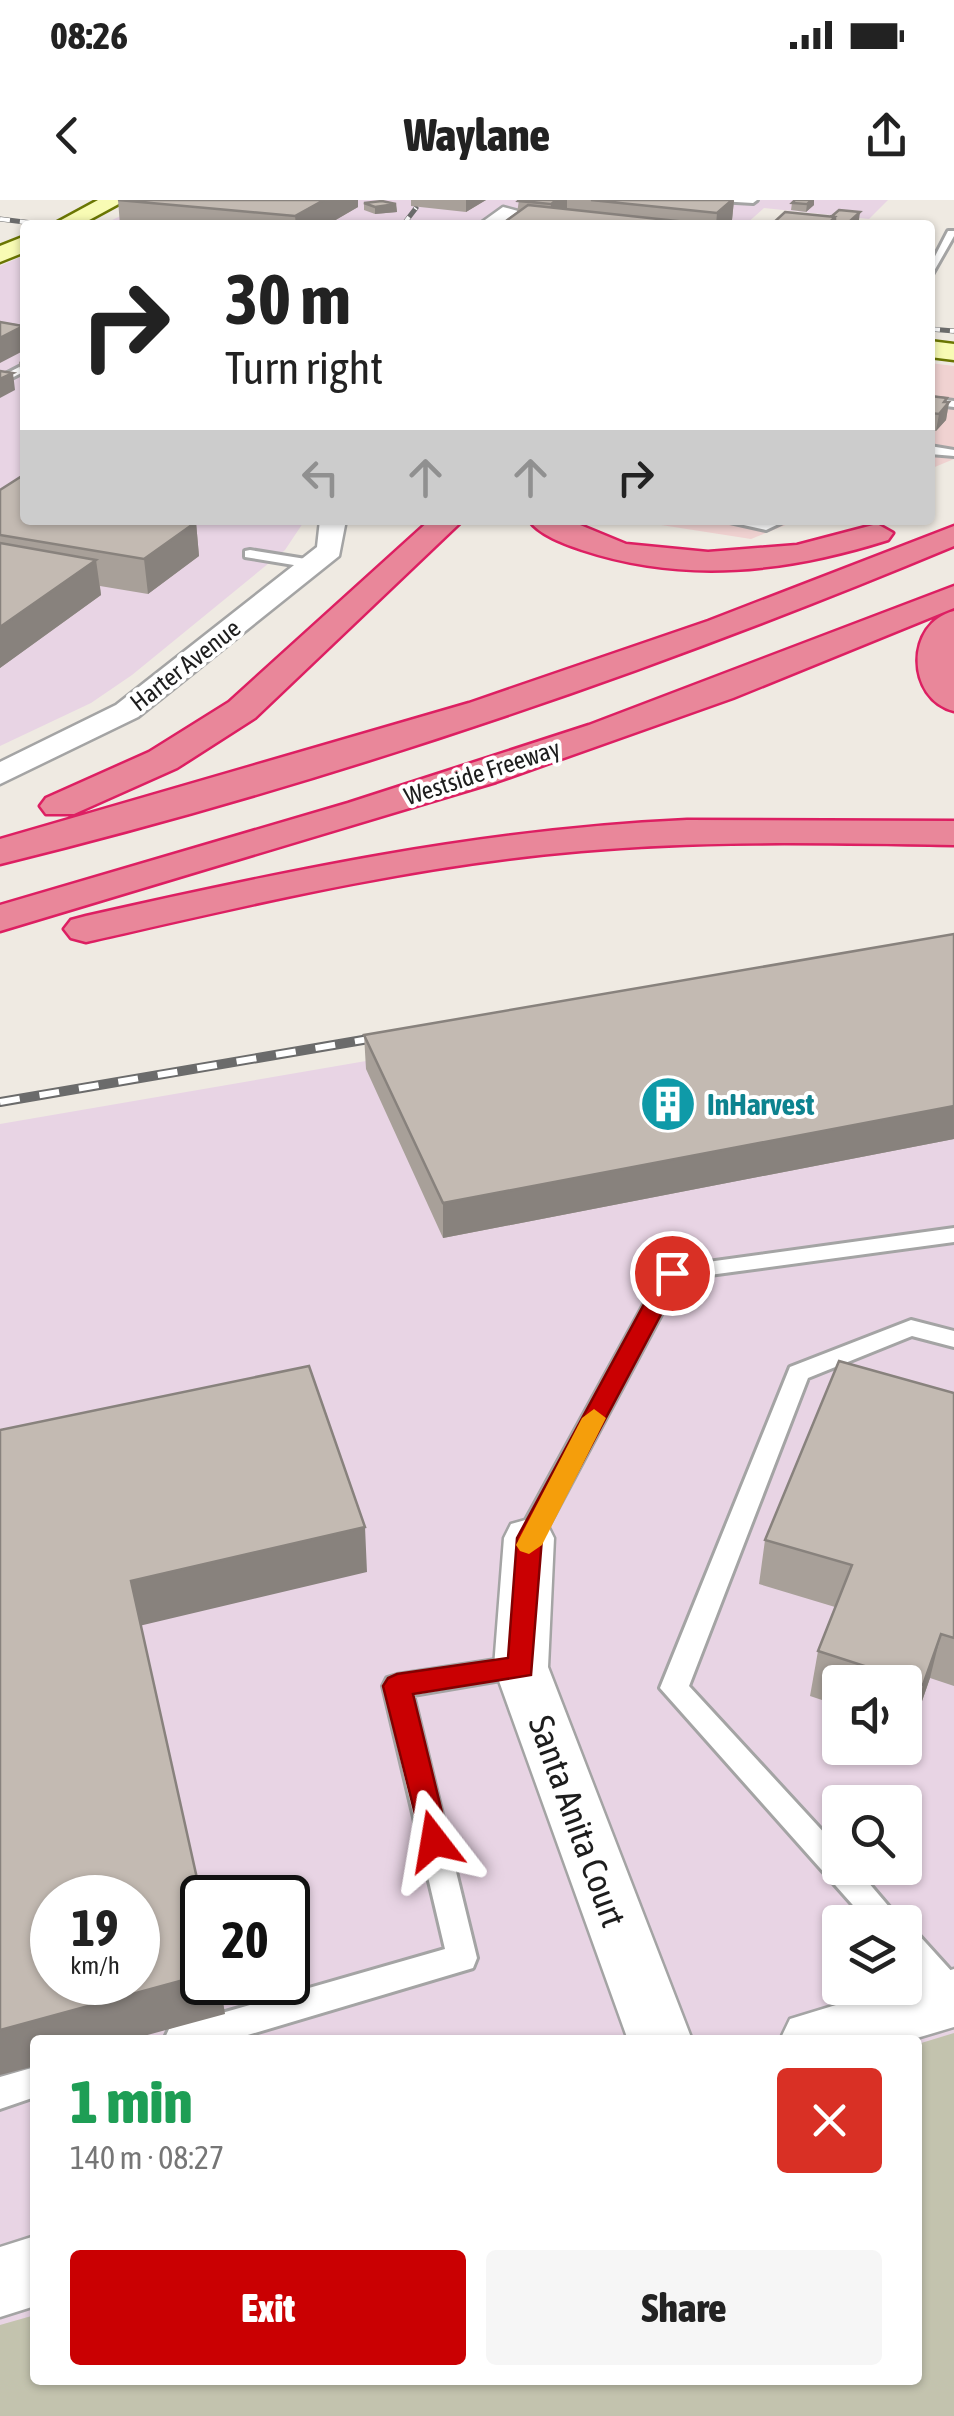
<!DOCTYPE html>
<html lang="en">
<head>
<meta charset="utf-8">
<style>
  body { margin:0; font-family:"Asap Condensed",sans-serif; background:#f6f6f6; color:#222; height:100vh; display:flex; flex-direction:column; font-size:38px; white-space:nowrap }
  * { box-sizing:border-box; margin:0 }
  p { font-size:32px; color:#767676 }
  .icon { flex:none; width:55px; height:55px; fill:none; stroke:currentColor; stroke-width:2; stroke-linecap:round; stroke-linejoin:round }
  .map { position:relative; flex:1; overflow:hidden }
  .side { position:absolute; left:30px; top:1835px; width:892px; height:350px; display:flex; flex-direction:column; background:#fff; border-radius:10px; box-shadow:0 2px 8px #0004 }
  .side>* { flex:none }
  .banner { position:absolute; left:20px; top:20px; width:915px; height:305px; border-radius:10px; box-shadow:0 2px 8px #0004; background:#fff; color:#222; overflow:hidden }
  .fabs { position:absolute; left:822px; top:1465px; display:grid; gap:20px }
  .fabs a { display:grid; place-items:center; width:100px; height:100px; border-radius:10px; background:#fff; box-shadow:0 2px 8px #0004; font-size:50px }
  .speed { position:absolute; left:30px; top:1675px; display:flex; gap:20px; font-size:50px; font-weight:700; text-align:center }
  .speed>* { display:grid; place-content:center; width:130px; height:130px; border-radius:50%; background:#fff; box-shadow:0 2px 8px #0004; line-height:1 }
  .speed small { font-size:25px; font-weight:400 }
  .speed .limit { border:5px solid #111; border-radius:15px; background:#fff; color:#111 }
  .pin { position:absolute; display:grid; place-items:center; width:85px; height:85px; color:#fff; margin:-42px; border:5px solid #fff; border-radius:50%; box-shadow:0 2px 10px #0007 }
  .me { position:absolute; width:110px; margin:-55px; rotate:346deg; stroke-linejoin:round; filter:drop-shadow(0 0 8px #0008) }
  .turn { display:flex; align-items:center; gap:35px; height:210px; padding:0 40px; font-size:45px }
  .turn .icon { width:130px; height:130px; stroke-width:2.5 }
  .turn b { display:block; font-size:70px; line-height:85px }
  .lanes { display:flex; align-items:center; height:95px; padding:0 40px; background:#0003; justify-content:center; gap:50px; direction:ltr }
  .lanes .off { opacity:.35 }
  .round { display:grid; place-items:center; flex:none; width:105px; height:105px; border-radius:10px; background:#f6f6f6 }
  .summary { display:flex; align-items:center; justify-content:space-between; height:170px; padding:0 40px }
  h1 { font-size:60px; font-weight:800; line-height:75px; color:#1e9e55 }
  .primary-button { display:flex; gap:20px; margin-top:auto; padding:20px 40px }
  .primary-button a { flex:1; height:115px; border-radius:10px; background:#ca0002; color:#fff; font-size:40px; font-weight:800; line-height:115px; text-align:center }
  .primary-button a+a { background:#f6f6f6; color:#222 }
  .status { display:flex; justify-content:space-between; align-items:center; height:70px; padding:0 50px; background:#fff; direction:ltr }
  .status svg { height:28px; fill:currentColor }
  header { display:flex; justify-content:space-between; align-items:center; height:130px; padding:0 40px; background:#fff; font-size:45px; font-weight:800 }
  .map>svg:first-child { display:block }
  .commercial { fill:#f0d2d1 }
  .industrial { fill:#e8d4e4; fill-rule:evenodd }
  .construction { fill:#c3c3ae }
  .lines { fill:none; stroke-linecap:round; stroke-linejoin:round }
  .lane-casing { stroke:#a4a4a4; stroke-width:6 }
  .street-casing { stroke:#a4a4a4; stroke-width:5 }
  .secondary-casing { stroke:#6a7602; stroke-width:5 }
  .highway-casing { stroke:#dd1f62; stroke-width:5 }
  .lane { fill:#fff; fill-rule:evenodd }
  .street { fill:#fff; fill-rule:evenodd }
  .secondary { fill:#f8fbb4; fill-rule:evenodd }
  .highway { fill:#e9879a; fill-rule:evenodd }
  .rail-far1-casing { stroke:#6b6b6b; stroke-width:5 }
  .rail-casing { stroke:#6b6b6b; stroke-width:10 }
  .rail-far1 { stroke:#fff; stroke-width:4; stroke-dasharray:10; stroke-linecap:butt }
  .rail { stroke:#fff; stroke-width:6; stroke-dasharray:20; stroke-linecap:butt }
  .wall { fill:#a8a099 }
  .shaded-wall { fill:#88827d }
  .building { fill:#c3bab2; stroke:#88827d; stroke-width:2.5; fill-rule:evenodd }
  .route { fill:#ca0002; stroke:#830001; stroke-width:2.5 }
  .slow { fill:#f59e0b }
  .labels { text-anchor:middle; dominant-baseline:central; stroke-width:8; stroke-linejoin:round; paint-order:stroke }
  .far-street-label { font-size:25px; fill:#1d1d1d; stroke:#fff }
  .culture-label { font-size:30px; font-weight:bold; fill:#0d838f; stroke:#fff; text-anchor:start }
  .near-street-label { font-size:35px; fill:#1d1d1d; stroke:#fff }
</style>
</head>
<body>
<div class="status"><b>08:26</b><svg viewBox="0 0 49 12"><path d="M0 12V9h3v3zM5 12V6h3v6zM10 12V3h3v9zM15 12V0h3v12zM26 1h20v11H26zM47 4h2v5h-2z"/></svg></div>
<header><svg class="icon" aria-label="back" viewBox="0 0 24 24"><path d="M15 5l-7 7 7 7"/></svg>Waylane<svg class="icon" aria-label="share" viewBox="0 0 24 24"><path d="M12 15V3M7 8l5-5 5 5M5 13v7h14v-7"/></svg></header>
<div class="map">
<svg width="954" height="2216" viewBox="0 0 954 2216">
  <rect width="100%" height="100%" fill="#efeae2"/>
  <!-- commercial -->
  <path class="commercial" d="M930,163L954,166V259L930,269Z
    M629,320H798L751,339Z"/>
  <!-- industrial -->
  <path class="industrial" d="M153,0H888L869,19L764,8L745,25H102Z
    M25,55V320L303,323L285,350L132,475L91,503L0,546V66Z
    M954,760V2216H0V924ZM840,1482H905V1548H840ZM840,1602H905V1668H840ZM52,1698H138V1782H52ZM202,1698H288V1782H202ZM840,1722H905V1788H840ZM35,1840H918V2180H35Z"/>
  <!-- construction -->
  <path class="construction" d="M954,1833V2216H0V2125L35,2115V2180H918V1844Z"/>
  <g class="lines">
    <!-- lane casing -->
    <g class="lane-casing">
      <path id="lane" d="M702,0H757L753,3Z
        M948,31H954V36L930,78V66Z
        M0,125L25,128V134L0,131Z
        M25,164V171L0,184V177Z
        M930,198L954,201V207L930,204Z
        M930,246L954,250V256L930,254Z
        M721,320H787L766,330Z
        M250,350L312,360L319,364L312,368L245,357V351Z
        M954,1028V1042L680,1079L538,1345H520L516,1338L664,1068Z
        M911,1120L954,1131V1147L912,1136L808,1178L689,1486L840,1650V1668H856L902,1722H868L660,1488L790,1167Z
        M521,1456L531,1459L534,1467L531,1475L413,1495L477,1758L473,1768L231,1840H164L169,1829L180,1825L445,1749L383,1486L387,1478L397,1475Z
        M905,1728L916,1732L954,1774V1810L943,1806L905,1764Z
        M35,1867V1897L0,1909V1877Z"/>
    </g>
    <!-- street casing -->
    <g class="street-casing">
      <path id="street" d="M503,7L518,11L499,25H478Z
        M320,320H346L339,356L138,517L0,584V562L116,505L317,347Z
        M529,1319L547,1324L554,1338L548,1467L692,1840H628L494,1467L504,1338L511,1324Z
        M954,1769V1827L910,1840H780L790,1819Z
        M35,2036V2106L0,2117V2047Z"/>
    </g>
    <!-- secondary casing -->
    <g class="secondary-casing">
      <path id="secondary" d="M98,0H126L80,25H52Z
        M25,36V52L0,62V46Z
        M930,141L954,144V160L930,157Z"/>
    </g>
    <!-- highway casing -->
    <g class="highway-casing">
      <path id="highway" d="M430,320H463L255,518L177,568L74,614H46L40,606L46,598L149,552L229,502Z
        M529,320H568L626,344L708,352L797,345L877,324L893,333L888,340C787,372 685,384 582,350C565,344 539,335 529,320Z
        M954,326V346C645,475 325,584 0,664V639L469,503L708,421Z
        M954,386V408L733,498L496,582L0,731V705L348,603L589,525Z
        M954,411V511C906,499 905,423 954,411Z
        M687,620L954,621V645C830,643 705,640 581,651C413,665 249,705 86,742L71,738L64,729L71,720L86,716C285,671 483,629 687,620Z"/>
    </g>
    <!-- lane -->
    <use href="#lane" class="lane"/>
    <!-- street -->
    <use href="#street" class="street"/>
    <!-- secondary -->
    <use href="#secondary" class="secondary"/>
    <!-- highway -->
    <use href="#highway" class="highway"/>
    <!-- rail-far1 casing -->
    <g class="rail-far1-casing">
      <path id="rail-far1" d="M0,19L48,25
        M403,25L416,8
        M930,129L954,131"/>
    </g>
    <!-- rail casing -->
    <g class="rail-casing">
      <path id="rail" d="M0,902L392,835"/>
    </g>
    <!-- rail-far1 -->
    <use href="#rail-far1" class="rail-far1"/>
    <!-- rail -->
    <use href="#rail" class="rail"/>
  </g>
  <!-- wall -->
  <path class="wall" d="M118,0H358V7L327,25H120Z
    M411,0H486L466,12L411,6Z
    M519,0H734L732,20L726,25H506V21L517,13Z
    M795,0H814V5L806,12L791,10L792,3Z
    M364,3L396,4L397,12L375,14L364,10Z
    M859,20L853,25H771Z
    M25,158V193L23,192L19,162Z
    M930,196L949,202L946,220L936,231H930Z
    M0,290L25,320L196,322L199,356L148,394L100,386L101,395L0,468Z
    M954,734V939L443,1038L366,869L364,835Z
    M954,1193V1486L930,1478L912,1530L905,1527V1482H840V1506L810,1496L818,1451L835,1407L759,1384L765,1340Z"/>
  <!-- shaded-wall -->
  <path class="shaded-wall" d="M324,0H358V7L327,25H296L295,16Z
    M466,0H486L466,12Z
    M557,0H567V8L550,19L551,4Z
    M734,0L732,20L726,25H716L717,13Z
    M812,0H814V5L806,12L807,4Z
    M396,4L397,12L375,14V7Z
    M860,12L859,20L853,25H848V23Z
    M23,126L25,150L0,163V138Z
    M13,173L15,190L0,198V179Z
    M947,198L945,206L949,202L946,220L936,231L939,214Z
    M196,322L199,356L148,394L144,359Z
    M96,360L101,395L0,468V427Z
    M954,906V939L443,1038V1003Z
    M365,1327L367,1372L139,1426L131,1381Z
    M941,1434L930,1478L912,1530L923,1485Z
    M202,1775V1782H220L225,1814L129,1840H35V1866L0,1875V1830Z"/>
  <!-- building -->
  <path class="building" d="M118,0H324L295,16Z
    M519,0H557L551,4L518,1Z
    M591,0H732L717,13Z
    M795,0H812L807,4L792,3Z
    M382,1L396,4L375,7L364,3Z
    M528,5L705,24L544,25L506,21Z
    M839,10L860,12L848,23L835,21V17L832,16Z
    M785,12L835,17L827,25H771Z
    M0,122L23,126L0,138Z
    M0,171L13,173L0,179Z
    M930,196L947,198L944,202H949L939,214L930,213Z
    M25,274V320H186L196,322L144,359L0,335V290Z
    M0,343L96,360L0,427Z
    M954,734V906L443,1003L364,835Z
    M839,1161L954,1193V1438L941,1434L923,1485L818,1451L852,1365L765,1340Z
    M309,1166L365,1327L131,1381L202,1701V1775L0,1830V1230ZM52,1698H138V1782H52Z"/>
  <!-- route -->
  <path class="route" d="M672,1066L683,1073L542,1338L531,1475L413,1494L449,1641L445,1650L434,1654L424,1650L383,1486L388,1478L397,1474L508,1458L517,1338L661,1073Z"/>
  <!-- slow -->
  <path class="slow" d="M594,1209L606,1218L542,1345L529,1354L520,1351L516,1345L582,1218Z"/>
  <!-- icons -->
  <defs>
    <g id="building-disc" transform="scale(2.875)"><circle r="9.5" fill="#0f9aa8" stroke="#fff"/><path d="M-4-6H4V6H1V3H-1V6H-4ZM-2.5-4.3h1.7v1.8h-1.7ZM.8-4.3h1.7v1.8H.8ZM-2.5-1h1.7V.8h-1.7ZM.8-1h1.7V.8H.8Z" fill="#fff"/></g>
  </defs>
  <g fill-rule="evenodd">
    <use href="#building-disc" x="668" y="904"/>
  </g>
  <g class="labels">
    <!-- far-street labels -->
    <g class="far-street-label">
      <text transform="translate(185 465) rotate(-38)">Harter Avenue</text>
      <text transform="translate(482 572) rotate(-18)">Westside Freeway</text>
    </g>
    <!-- culture labels -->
    <g class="culture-label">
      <text x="707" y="904">InHarvest</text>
    </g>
    <!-- near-street labels -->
    <g class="near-street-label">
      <text transform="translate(578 1621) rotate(70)">Santa Anita Court</text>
    </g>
  </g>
</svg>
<div class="fabs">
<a><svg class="icon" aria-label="sound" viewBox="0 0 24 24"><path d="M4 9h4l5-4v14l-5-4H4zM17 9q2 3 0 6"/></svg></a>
<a><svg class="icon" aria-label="search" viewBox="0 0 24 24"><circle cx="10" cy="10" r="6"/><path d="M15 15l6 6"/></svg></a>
<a><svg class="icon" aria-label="layers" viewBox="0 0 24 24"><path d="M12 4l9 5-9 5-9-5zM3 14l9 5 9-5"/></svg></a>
</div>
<div class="speed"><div>19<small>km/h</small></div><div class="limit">20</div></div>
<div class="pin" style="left:672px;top:1073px;background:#d93025"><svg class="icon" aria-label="arrive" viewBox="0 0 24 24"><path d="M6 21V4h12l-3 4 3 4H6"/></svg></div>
<svg class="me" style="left:434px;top:1641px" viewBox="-20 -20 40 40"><path d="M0-17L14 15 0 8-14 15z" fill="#ca0002" stroke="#fff" stroke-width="4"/></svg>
<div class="banner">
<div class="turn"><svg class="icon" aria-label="right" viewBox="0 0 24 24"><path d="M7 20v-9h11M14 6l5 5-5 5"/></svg><div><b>30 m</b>Turn right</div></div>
<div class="lanes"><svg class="icon off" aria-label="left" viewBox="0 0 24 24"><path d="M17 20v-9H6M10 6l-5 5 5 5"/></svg><svg class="icon off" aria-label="ahead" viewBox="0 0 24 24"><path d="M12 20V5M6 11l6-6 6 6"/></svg><svg class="icon off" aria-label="ahead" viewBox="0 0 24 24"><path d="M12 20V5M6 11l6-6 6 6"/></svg><svg class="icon" aria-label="right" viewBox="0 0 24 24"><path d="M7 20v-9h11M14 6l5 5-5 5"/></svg></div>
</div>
<section class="side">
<div class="summary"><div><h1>1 min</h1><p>140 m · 08:27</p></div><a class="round" style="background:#d93025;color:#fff"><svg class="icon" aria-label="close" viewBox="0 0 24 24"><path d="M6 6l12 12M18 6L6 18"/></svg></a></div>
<div class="primary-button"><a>Exit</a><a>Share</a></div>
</section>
</div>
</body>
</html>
